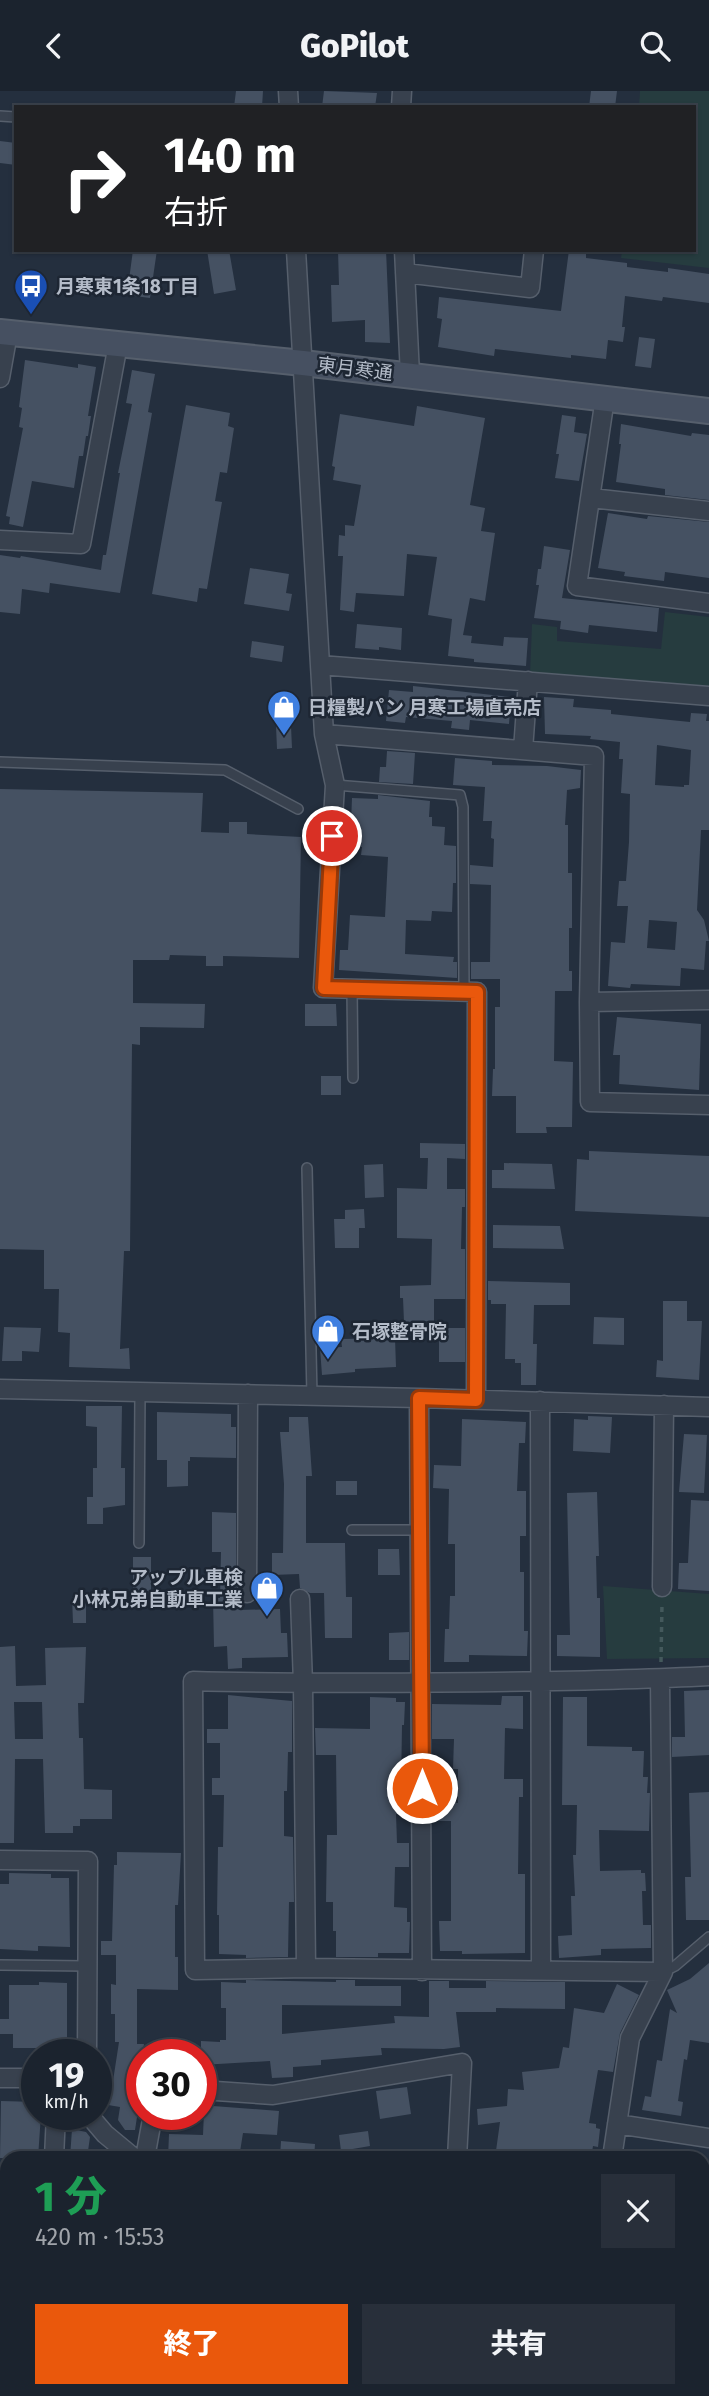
<!DOCTYPE html>
<html lang="ja">
<head>
<meta charset="utf-8">
<style>
  body { margin:0; font-family:"Fira Sans","Noto Sans JP",sans-serif; background:#282f3a; color:#f1f3f6; height:100vh; display:flex; flex-direction:column; font-size:26px; white-space:nowrap }
  * { box-sizing:border-box; margin:0 }
  p { font-size:23px; color:#a0a4aa }
  .icon { flex:none; width:38px; height:38px; fill:none; stroke:currentColor; stroke-width:2; stroke-linecap:round; stroke-linejoin:round }
  .map { position:relative; flex:1; overflow:hidden }
  .drawer { position:absolute; left:0px; top:2060px; width:710px; height:247px; display:flex; flex-direction:column; background:#1b232e; border-radius:21px 21px 0 0; box-shadow:0 2px 5px #0004,0 0 0 2px #39404a }
  .drawer>* { flex:none }
  .hud { position:absolute; left:14px; top:14px; width:682px; height:147px; border-radius:0px; box-shadow:0 2px 5px #0004,0 0 0 2px #39404a; background:#202124; color:#fff; overflow:hidden }
  .speed { position:absolute; left:21px; top:1948px; display:flex; gap:14px; font-size:35px; font-weight:700; text-align:center }
  .speed>* { display:grid; place-content:center; width:91px; height:91px; border-radius:50%; background:#1b232e; box-shadow:0 2px 5px #0004,0 0 0 2px #39404a; line-height:1 }
  .speed small { font-size:18px; font-weight:400 }
  .speed .limit { border:10px solid #d22; background:#fff; color:#111 }
  .pin { position:absolute; display:grid; place-items:center; width:60px; height:60px; color:#fff; margin:-30px; border:4px solid #fff; border-radius:50%; box-shadow:0 2px 7px #0007 }
  .me { position:absolute; width:77px; margin:-38px; rotate:0deg; stroke-linejoin:round; filter:drop-shadow(0 0 5px #0008) }
  .turn { display:flex; align-items:center; gap:24px; height:147px; padding:0 35px; font-size:32px }
  .turn .icon { width:91px; height:91px; stroke-width:2.5 }
  .turn b { display:block; font-size:49px; line-height:60px }
  .round { display:grid; place-items:center; flex:none; width:74px; height:74px; border-radius:0px; background:#282f3a }
  .headline { display:flex; align-items:center; justify-content:space-between; height:119px; padding:0 35px }
  h1 { font-size:42px; font-weight:800; line-height:52px; color:#1e9e55 }
  .primary-button { display:flex; gap:14px; margin-top:auto; padding:14px 35px }
  .primary-button a { flex:1; height:80px; border-radius:0px; background:#ea580c; color:#fff; font-size:28px; font-weight:800; line-height:80px; text-align:center }
  .primary-button a+a { background:#282f3a; color:#f1f3f6 }
  header { display:flex; justify-content:space-between; align-items:center; height:91px; padding:0 35px; background:#1b232e; font-size:32px; font-weight:800 }
  .map>svg:first-child { display:block }
  .green { fill:#263c3f }
  .building { fill:#455162; fill-rule:evenodd }
  .lines { fill:none; stroke-linecap:round; stroke-linejoin:round }
  .lane-casing { stroke:#565f6c; stroke-width:12 }
  .street-casing { stroke:#565f6c; stroke-width:21 }
  .secondary-casing { stroke:#565f6c; stroke-width:28 }
  .path { stroke:#44595c; stroke-width:3.5; stroke-dasharray:5 5; stroke-linecap:butt }
  .lane { stroke:#38414e; stroke-width:9 }
  .street { stroke:#38414e; stroke-width:18 }
  .secondary { stroke:#465061; stroke-width:24 }
  .route-casing { stroke:#983908; stroke-width:18 }
  .route { stroke:#ea580c; stroke-width:12 }
  .labels { text-anchor:middle; dominant-baseline:central; stroke-width:5; stroke-linejoin:round; paint-order:stroke }
  .poi-label { font-size:19px; font-weight:bold; fill:#b4bcc9; stroke:#1d2633; text-anchor:start }
  .street-label { font-size:19px; fill:#b4bcc9; stroke:#1d2633 }
</style>
</head>
<body>
<header><svg class="icon" aria-label="back" viewBox="0 0 24 24"><path d="M15 5l-7 7 7 7"/></svg>GoPilot<svg class="icon" aria-label="search" viewBox="0 0 24 24"><circle cx="10" cy="10" r="6"/><path d="M15 15l6 6"/></svg></header>
<div class="map">
<svg width="709" height="2305" viewBox="0 0 709 2305">
  <rect width="100%" height="100%" fill="#242f3e"/>
  <!-- green -->
  <path class="green" d="M640,0H709V177L621,167L622,159H695V16H639Z
    M665,521L709,526V595L530,584L532,533L557,536V550L661,558Z
    M603,1495L709,1503V1567L607,1568Z"/>
  <!-- building -->
  <path class="building" d="M236,0H263L262,16H234Z
    M324,0L377,2L375,16H322Z
    M591,0H617L615,16H589Z
    M0,50L16,52V74L0,72Z
    M133,159H157L150,207L127,204Z
    M207,159H229L236,199L214,203Z
    M338,159H386L390,252L365,251V229L332,231L331,194H339Z
    M569,159H586V167L627,172V176L668,181V177L709,183V212L663,206L662,210L625,205L622,236H625L623,251L608,249L606,268L571,264V267L495,258L494,265L438,256L442,228L437,227L439,206L561,220Z
    M639,246L655,248L651,277L635,275Z
    M25,269L78,277V273L96,276L88,325H91L88,345H86L83,365H79L74,397L32,390L23,436L9,433L10,426L6,425L23,337L19,336L22,317L19,316Z
    M132,279L155,283L148,321L152,322L120,502L50,492L49,502L22,498L20,523L0,521V464L20,467L21,465L101,479L103,464H106L120,382H118L132,313L126,312Z
    M186,314L230,322L228,335L234,337L227,382L220,381L215,410L222,411L207,498L199,497L197,511L152,503Z
    M417,315L485,327L470,414L485,417L481,440L495,442L485,510L470,507L463,544L472,545L471,552L503,555L504,546L528,547L526,575L474,571V568L448,565L452,528L428,524L437,466L407,463L404,505L356,502L354,521L340,519L343,465H338L339,444L345,445V434L354,435L361,394L333,389L335,376L332,375L340,323L414,335Z
    M562,324L576,326L574,341L587,343L579,390L555,387L559,363H556Z
    M621,333L691,345L692,342L709,344V409L665,404V398L616,391L621,353H619Z
    M608,422L647,428L648,425L709,431V487L665,481L664,490L624,485L625,481L598,477Z
    M544,455L570,459L562,507L659,517L657,541L589,534L588,542L560,538L561,530L534,527L539,494H536L538,478H541Z
    M250,477L289,483L286,502L292,503L289,520L244,513Z
    M357,533L402,537L401,559L379,556V559L355,557Z
    M252,550L284,555L282,571L250,566Z
    M413,595L511,606L509,633L470,629L469,639L451,637L452,630L406,626L405,632L386,630L389,599L413,601Z
    M544,606L574,608L573,616L611,619V623L690,631L691,622L707,623L706,630H709V739H701L697,819L704,829L709,850H706L704,879L681,877L680,895L631,893L630,897L608,895L611,851L625,852L628,815H617L619,790H626L629,751L630,703L621,702L623,668H619L620,651L590,648L591,645L545,643ZM657,654L691,659L689,694H684V696L655,694ZM649,829L677,831L675,859L647,857Z
    M276,635H291L292,657L277,658Z
    M387,660L415,662L413,693L379,691L380,676H386Z
    M455,667L492,670V674L547,675L581,679L580,697L567,699L565,734H568V782H572V837H569V880H572V900H555L554,970L573,971L572,1036H546L547,1042H516V1005H492L493,978H495V916H500V888H471V871H490L491,794L470,793V774L493,776L494,748L491,747L492,730H483L485,696L453,694Z
    M0,698L203,702L201,741L229,742V731H247V743L301,746L299,867L223,865V875H206V865L170,864L169,869H133V912L205,913L204,937L140,936V954L132,953L130,1160H124L120,1258L129,1257L130,1278L69,1276L70,1242L58,1241L59,1198H44V1159L0,1158Z
    M378,704L430,710L429,726H432V735L445,736L444,754L456,755V792H453L452,821L432,820L431,830L406,829L405,863L454,866L453,871H457V887L339,879L340,859H348L350,824L385,826L388,766L361,764L362,756H350L352,707L378,708Z
    M305,913H336L337,935H305Z
    M617,926L701,933L699,999L619,993L620,964H613Z
    M321,985H341V1004H321Z
    M420,1052L465,1053V1068L447,1067V1098H465V1116H462L461,1158H465V1208H434V1230L404,1231L403,1207H400V1195L431,1194L432,1148L397,1147V1097L427,1098L428,1067H420Z
    M589,1060L709,1065V1126L575,1120L577,1068L589,1069Z
    M504,1072L552,1073L555,1098L492,1097V1079H504Z
    M383,1073L384,1106L365,1107L364,1074Z
    M364,1118L365,1137H359V1157H335L334,1128H345V1119Z
    M493,1134L560,1135L564,1158L493,1157Z
    M488,1190L570,1192V1214H534L533,1253H537L536,1294H521V1272H515V1268H505L506,1213H491V1209H488Z
    M663,1210H687V1230H702L699,1289L656,1286L657,1269L663,1270Z
    M594,1226L624,1227V1254L593,1253Z
    M4,1236L41,1237L39,1261L22,1260V1270H2Z
    M439,1237H465V1271H439Z
    M395,1247L396,1276L355,1278V1281L322,1284L320,1257L342,1256L341,1248Z
    M86,1315H122L121,1377H125V1414L103,1417V1433H87V1406H93V1377H97V1336L86,1335Z
    M157,1321L231,1323V1336H236V1367L190,1366V1370H188V1395L167,1396V1369H157Z
    M588,1325L612,1326L610,1362L573,1360L574,1328L588,1329Z
    M289,1326H308L312,1385H306V1452H345L346,1506H352V1547H325L324,1502H310L300,1497L299,1483L272,1484V1462H283L284,1393L280,1341H289Z
    M462,1328L526,1331L525,1352H519L517,1400H526V1445H520V1481H524V1540H528L527,1565L469,1564V1571H444L445,1538H449L450,1505H455V1453H448L449,1398L433,1397L434,1374L461,1375Z
    M684,1343L707,1344L704,1402L679,1401Z
    M336,1390H357V1404H336Z
    M597,1401L599,1465H596L597,1507H600V1566L557,1565V1544H570L567,1402Z
    M691,1409L709,1410V1500L678,1498L679,1472H688Z
    M212,1421L236,1422V1502L239,1510V1519L280,1518L281,1542H287L288,1566L242,1567V1577L228,1578L227,1555L214,1556L213,1507H220L221,1461H212Z
    M378,1458H399L400,1484H378Z
    M133,1466H151V1503L133,1504Z
    M72,1506H86V1532H73Z
    M409,1541V1569H389V1542Z
    M15,1555L16,1595L46,1594L45,1557L86,1556L84,1612H78L79,1647H83L84,1698L112,1699V1728H80V1735H73V1742H45L43,1668H15L14,1752H0V1556ZM14,1611H42L43,1648H15Z
    M709,1599V1664L672,1666V1646H685L684,1600Z
    M228,1604L292,1610V1661H288L287,1700H284V1745L293,1746L294,1811H289L288,1866L246,1867V1864L219,1863V1824H217L218,1756H223L224,1704H212V1687H220V1652H207V1638H228Z
    M502,1605H523V1638L505,1637L504,1688H523V1706H519L518,1783H525V1862L462,1863V1860H440L439,1830H451V1730H434V1711L458,1712V1678H453L454,1648H432V1613L501,1614Z
    M370,1606L396,1607V1611H405L404,1634H402L401,1699L408,1700V1724L396,1723L397,1752H409V1776H395L394,1816L407,1817V1831H410L409,1862H378V1866H336V1840H333V1811H326L327,1744H337L336,1664H316L315,1637L370,1638Z
    M563,1606H587V1655L632,1656V1660H644L643,1686H648L647,1702H650L649,1740L599,1739L600,1780L641,1779V1782H645L646,1800H642L643,1834H651V1857L601,1858V1864L559,1867L558,1845L572,1844L571,1805H575L573,1764H576L577,1714H562Z
    M709,1701V1829H686L685,1786H691L689,1702Z
    M117,1761L181,1762L178,1814H175V1866H178V1899L137,1898V1953H144L137,1999L141,2000L135,2039H125L118,2029L120,2016L96,2012L98,2001L113,1990L119,1951H115V1923H111V1893L116,1894V1864H101V1850H112L114,1774H117Z
    M9,1782L51,1783V1787H69L70,1856L38,1855V1860L0,1858V1793H9Z
    M709,1872V1952L690,1949L687,1969L684,1968L678,2010L683,2011L681,2025L642,2019L645,2005L651,2006L657,1969L662,1970L670,1918L677,1922L667,1899L690,1888Z
    M246,1889L336,1891V1889H355V1895H401V1915L282,1914V1943L395,1932L394,1925L429,1926V1890H449V1897H486V1890L565,1891V1918L496,1917V1921H456L460,1956L444,1958L381,1957L382,1964L321,1969V1974L293,1976V1986L272,1987L270,1970L201,1974V1950L220,1951V1949H226V1917H221V1891L246,1892Z
    M39,1891L67,1892V1957H13V1943H0V1928H9V1894H39Z
    M617,1893L639,1904L620,1942L613,1981L598,1979L589,2032L596,2033V2037L600,2038L598,2056L593,2055L592,2061L573,2058L572,2067H495L500,2031L478,2034L477,2018L507,2015L508,1998L524,1999L522,1981L559,1977L563,1956L569,1957L574,1917L604,1922Z
    M407,1996L411,2023L380,2028L376,2000Z
    M1,2010L37,2011V2023H41L38,2067H0Z
    M213,2015L279,2020L277,2044L243,2042L239,2067H168L169,2043L203,2044L204,2021H208V2016Z
    M72,2038L86,2041L90,2046L87,2067H70Z
    M368,2040L370,2055L341,2060L339,2044Z
    M281,2050L315,2053L314,2067H280Z"/>
  <g class="lines">
    <!-- lane casing -->
    <g class="lane-casing">
      <path id="lane" d="M0,25L16,26
        M0,671L225,679L298,718
        M335,694L460,704L463,716L464,901
        M352,898L353,987
        M307,1077L312,1305
        M352,1439H420
        M139,1452L140,1301
        M0,1874L87,1875
        M663,1881L675,1875L709,1846"/>
    </g>
    <!-- street casing -->
    <g class="street-casing">
      <path id="street" d="M288,0L289,16
        M401,16L402,0
        M296,159L324,643L335,694L323,897L477,901L476,1309
        M404,159L410,284
        M405,182L530,197L534,159
        M0,287L8,242
        M605,307L577,495L709,512
        M591,407L709,420
        M0,449L81,453L118,253
        M320,574L709,605
        M324,643L594,665L589,911L590,1011L709,1014
        M523,659L528,590
        M589,911L709,909
        M0,1298L419,1307L709,1316
        M419,1307L422,1880
        M540,1310L541,1880
        M662,1496L664,1314
        M247,1502L248,1303
        M300,1508L303,1593L306,1877
        M0,1769L88,1770L87,1961L84,1964
        M663,1881L306,1877L195,1879L193,1590C294,1593 395,1592 496,1591C567,1590 638,1589 709,1585
        M0,1987H37
        M201,1999L273,2004L462,1972L457,2067
        M88,2023L105,2043L134,2067
        M617,2033L709,2047
        M54,2067L56,2023
        M145,2067L153,2023
        M612,2067L630,1947L663,1881L660,1588
        M0,2102L7,2103
        M704,2192H709
        M0,2235L7,2236
        M365,2300L397,2305
        M45,2305V2300
        M338,2305V2300
        M630,2305V2300"/>
    </g>
    <!-- secondary casing -->
    <g class="secondary-casing">
      <path id="secondary" d="M0,241L303,272L709,320"/>
    </g>
    <!-- path -->
    <path class="path" d="M661,1571L662,1512"/>
    <!-- lane -->
    <use href="#lane" class="lane"/>
    <!-- street -->
    <use href="#street" class="street"/>
    <!-- secondary -->
    <use href="#secondary" class="secondary"/>
  </g>
  <g class="lines">
    <!-- route casing -->
    <g class="route-casing">
      <path id="route" d="M332,745L324,897L477,901L476,1309L419,1307L422,1697"/>
    </g>
    <!-- route -->
    <use href="#route" class="route"/>
  </g>
  <!-- icons -->
  <defs>
    <g id="bus-pin" transform="scale(1.75)"><path d="M0 17L-7.5 6A9.5 9.5 0 1 1 7.5 6Z" fill="#1a4fb4" stroke="#1d2633"/><path d="M-5-6H5V4H4V6H2V4H-2V6H-4V4H-5ZM-3.5-4V0h7V-4ZM-3.5 1.2v1.5H-2V1.2ZM2 1.2v1.5H3.5V1.2Z" fill="#fff"/></g>
    <g id="shop-pin" transform="scale(1.75)"><path d="M0 17L-7.5 6A9.5 9.5 0 1 1 7.5 6Z" fill="#3f7fe0" stroke="#1d2633"/><path d="M-5-2.5h2.3a2.7 3.5 0 0 1 5.4 0H5L5.5 6h-11ZM-1.5-2.5h3a1.5 2.3 0 0 0-3 0Z" fill="#fff"/></g>
  </defs>
  <g fill-rule="evenodd">
    <use href="#bus-pin" x="31" y="195"/>
    <use href="#shop-pin" x="284" y="616"/>
    <use href="#shop-pin" x="328" y="1240"/>
    <use href="#shop-pin" x="267" y="1497"/>
  </g>
  <g class="labels">
    <!-- poi labels -->
    <g class="poi-label">
      <text x="56" y="195">月寒東1条18丁目</text>
      <text x="308" y="616">日糧製パン 月寒工場直売店</text>
      <text x="352" y="1240">石塚整骨院</text>
      <text x="243" y="1486" text-anchor="end">アップル車検<tspan x="243" dy="22">小林兄弟自動車工業</tspan></text>
    </g>
    <!-- street labels -->
    <g class="street-label">
      <text transform="translate(355 278) rotate(7)">東月寒通</text>
    </g>
  </g>
</svg>
<div class="speed"><div>19<small>km/h</small></div><div class="limit">30</div></div>
<div class="pin" style="left:332px;top:745px;background:#d93025"><svg class="icon" aria-label="arrive" viewBox="0 0 24 24"><path d="M6 21V4h12l-3 4 3 4H6"/></svg></div>
<svg class="me" style="left:422px;top:1697px" viewBox="-20 -20 40 40"><circle r="17" fill="#ea580c" stroke="#fff" stroke-width="3"/><path d="M0-11L8 9 0 5-8 9z" fill="#fff"/></svg>
<div class="hud">
<div class="turn"><svg class="icon" aria-label="right" viewBox="0 0 24 24"><path d="M7 20v-9h11M14 6l5 5-5 5"/></svg><div><b>140 m</b>右折</div></div>
</div>
<section class="drawer">
<div class="headline"><div><h1>1 分</h1><p>420 m · 15:53</p></div><a class="round"><svg class="icon" aria-label="close" viewBox="0 0 24 24"><path d="M6 6l12 12M18 6L6 18"/></svg></a></div>
<div class="primary-button"><a>終了</a><a>共有</a></div>
</section>
</div>
</body>
</html>
